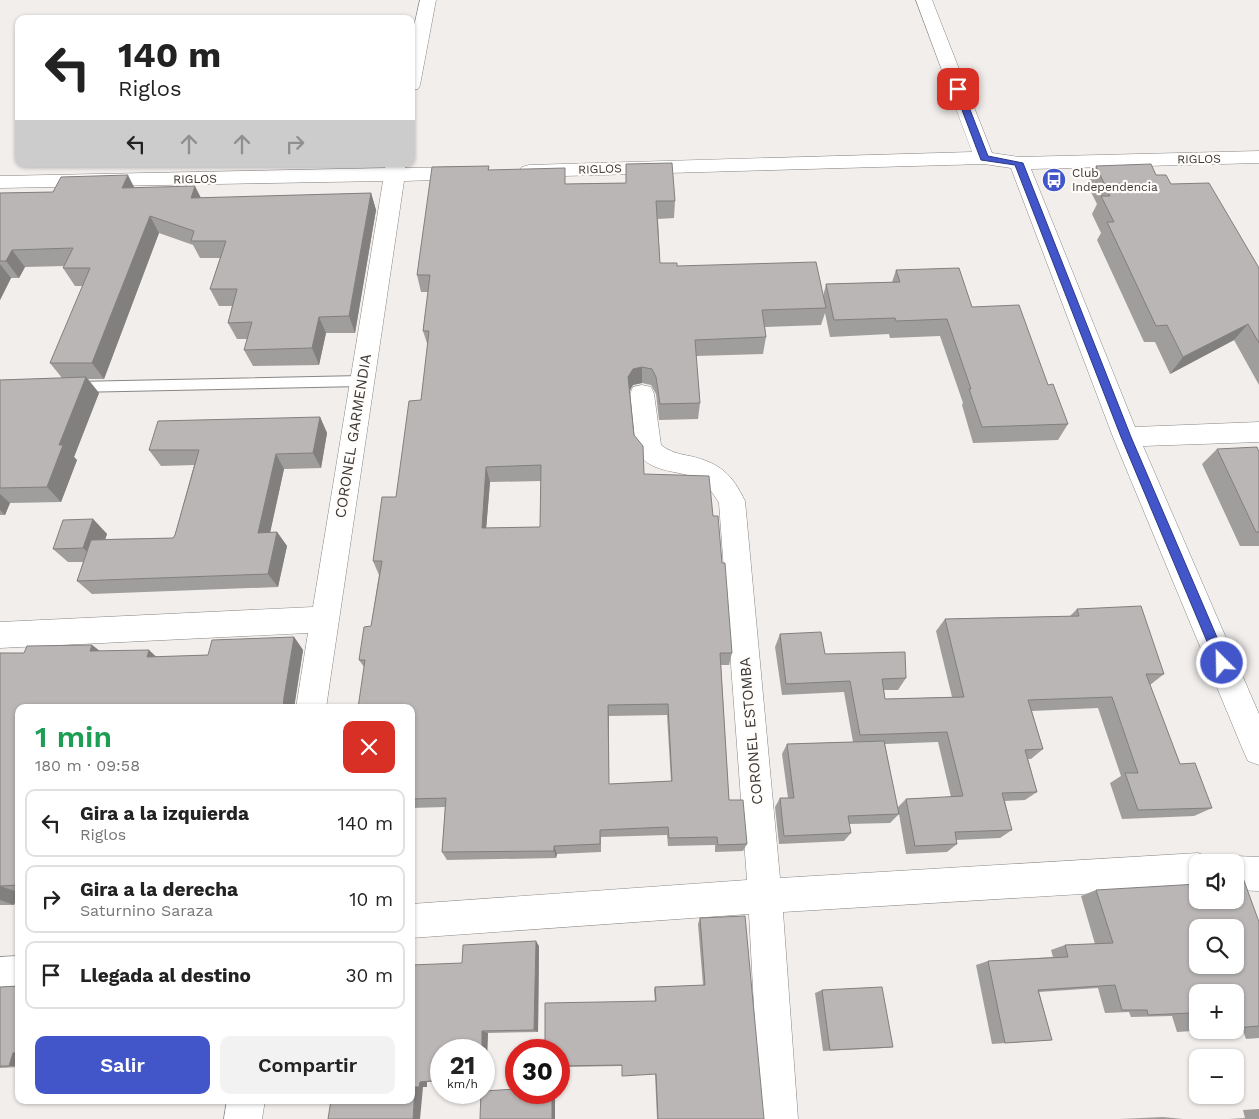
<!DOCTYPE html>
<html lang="es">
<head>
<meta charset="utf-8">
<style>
  body { margin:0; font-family:"Work Sans",sans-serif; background:#f2f2f2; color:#222; height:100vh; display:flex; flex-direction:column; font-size:19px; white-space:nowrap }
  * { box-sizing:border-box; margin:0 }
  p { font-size:16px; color:#767676 }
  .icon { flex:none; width:28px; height:28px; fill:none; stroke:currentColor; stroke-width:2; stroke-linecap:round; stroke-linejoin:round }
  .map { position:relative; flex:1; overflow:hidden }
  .side { position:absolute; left:15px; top:704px; width:400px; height:400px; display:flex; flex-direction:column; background:#fff; border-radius:10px; box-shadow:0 1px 4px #0004 }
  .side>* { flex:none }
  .top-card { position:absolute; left:15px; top:15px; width:400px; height:152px; border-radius:10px; box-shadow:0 1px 4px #0004; background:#fff; color:#222; overflow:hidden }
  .tools { position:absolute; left:1189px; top:854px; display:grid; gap:10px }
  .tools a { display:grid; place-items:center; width:55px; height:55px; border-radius:10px; background:#fff; box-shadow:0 1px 4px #0004; font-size:25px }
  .speed { position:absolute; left:430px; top:1039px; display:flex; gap:10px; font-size:25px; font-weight:700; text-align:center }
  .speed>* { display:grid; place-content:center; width:65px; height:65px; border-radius:50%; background:#fff; box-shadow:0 1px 4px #0004; line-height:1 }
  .speed small { font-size:12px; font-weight:400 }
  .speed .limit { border:8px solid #d22; background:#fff; color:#111 }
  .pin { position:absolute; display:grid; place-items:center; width:42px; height:42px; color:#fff; margin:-21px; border-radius:10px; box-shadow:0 2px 8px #0006 }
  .me { position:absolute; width:55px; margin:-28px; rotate:337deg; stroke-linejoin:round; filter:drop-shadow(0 0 4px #0008) }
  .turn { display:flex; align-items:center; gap:18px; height:105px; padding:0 20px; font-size:22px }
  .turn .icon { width:65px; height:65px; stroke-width:2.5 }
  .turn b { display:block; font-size:35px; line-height:42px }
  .lanes { display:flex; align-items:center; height:48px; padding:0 20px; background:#0003; justify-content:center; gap:25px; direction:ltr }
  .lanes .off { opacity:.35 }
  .round { display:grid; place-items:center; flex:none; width:52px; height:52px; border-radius:10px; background:#f2f2f2 }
  .head { display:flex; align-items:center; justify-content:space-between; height:85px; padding:0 20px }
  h1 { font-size:30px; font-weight:600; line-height:38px; color:#1e9e55 }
  .button { display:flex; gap:10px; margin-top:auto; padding:10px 20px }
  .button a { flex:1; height:58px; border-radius:10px; background:#4256ca; color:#fff; font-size:20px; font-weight:600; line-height:58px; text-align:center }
  .button a+a { background:#f2f2f2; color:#222 }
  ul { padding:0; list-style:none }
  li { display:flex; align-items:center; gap:15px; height:68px; margin:0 10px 8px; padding:0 10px; border:2px solid #e0e0e0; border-radius:10px }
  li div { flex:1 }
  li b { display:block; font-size:19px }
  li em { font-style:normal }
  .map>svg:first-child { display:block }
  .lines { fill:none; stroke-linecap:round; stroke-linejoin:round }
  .service-casing { stroke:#898684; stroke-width:2 }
  .minor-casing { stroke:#898684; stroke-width:1 }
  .service { fill:#fff; fill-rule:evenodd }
  .minor { fill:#fff; fill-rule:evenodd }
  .wall { fill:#a09d9d; fill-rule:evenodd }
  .shaded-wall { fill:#827f7f }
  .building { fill:#bab6b6; stroke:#827f7f; fill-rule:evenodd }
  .route { fill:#4256ca; stroke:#2b3883 }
  .labels { text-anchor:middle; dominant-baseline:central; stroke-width:4.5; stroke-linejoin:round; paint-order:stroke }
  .far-street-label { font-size:12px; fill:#3a3938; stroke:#fffcf9 }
  .far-poi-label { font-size:12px; fill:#3a3938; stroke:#fffcf9; text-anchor:start }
  .street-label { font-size:15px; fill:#3a3938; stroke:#fffcf9 }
</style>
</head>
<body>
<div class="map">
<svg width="1259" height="1119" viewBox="0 0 1259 1119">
  <rect width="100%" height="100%" fill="#f1eeec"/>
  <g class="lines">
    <!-- service casing -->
    <g class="service-casing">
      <path id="service" d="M361,376L368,381L361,386L75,392L68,387L75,382Z"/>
    </g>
    <!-- minor casing -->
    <g class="minor-casing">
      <path id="minor" d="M420,0H436L420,85L418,89L411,90V40Z
        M916,0H932L992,153L1019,157L1259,151V163L1031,169L1135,427L1259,422V442L1143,446L1259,714V765L1248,761L1243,750L1113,437L1011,168L984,164L529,177L522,175L519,171L522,167L529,165L972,152Z
        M386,164H406L405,168L468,167L475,169L478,173L475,177L468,179L404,181L326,708H296L308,633L0,648V622L313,607L383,181L0,188V176L385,168Z
        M642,385L651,387L654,394L661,445C670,452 679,454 690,456C720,463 732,474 745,501L780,878L1198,853L1210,858L1212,862H1198V887L783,912L798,1119H760L749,914L411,938V904L747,880L719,503C714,495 709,487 702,481C681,468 650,476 636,450L630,394L633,387Z
        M1235,856L1259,857V891L1235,890V862H1223Z
        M19,956V992L0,993V957Z
        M227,1100H265L262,1119H224Z"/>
    </g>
    <!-- service -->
    <use href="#service" class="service"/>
    <!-- minor -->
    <use href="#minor" class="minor"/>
  </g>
  <!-- wall -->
  <path class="wall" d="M626,164L675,201L674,218L658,219L660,263L677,266L823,297L826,284L892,282L896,270L972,307L1048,385L1068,424L1058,440L973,443L962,405L963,403L940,336L890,338L889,334L830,337L825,313L821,325L765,327L766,337L763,354L696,356L700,403L698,419L659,420L656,394L651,385L642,383L633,385L630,391L634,435L644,474L713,516L722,563L732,653L729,665H721L729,800L747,844L743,851L715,852V845L668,846L667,835L601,837V852L557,854L556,858L447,860L442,852L445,807L411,808V708L364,667L359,660L371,626L379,575L373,561L396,497L421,400L428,346L423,331L428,292H421L417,275L489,166V170L567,184L626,183ZM541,481L540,527L486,528L490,482ZM667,715L671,781L609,784V716Z
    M1096,166L1156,175L1171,184L1259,268V385L1234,340L1170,374L1155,342H1144L1097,240L1101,233L1092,214L1097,204L1087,184Z
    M134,188L201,198L371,193L376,210L355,333H326L319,365L253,366L244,350L247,339H237L228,323L232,306H219L210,289L220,258H200L193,245L159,233L104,379H88L99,393L74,457L77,460L61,502L10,503L5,515H0V380L62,378L50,363L83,286H75L63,268L65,266L25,267L19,278H11L0,300V193L53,192Z
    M320,417L327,433L321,468L284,469L270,532H277L287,546L278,587L92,594L77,581L83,562H68L53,549L93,519L107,534L105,539L173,538L175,535L194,465L161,466L149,450Z
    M1217,449L1259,452V546H1240L1202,464Z
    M1077,609L1164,674L1150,685L1180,764L1212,808L1194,816L1122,819L1110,783L1121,776L1098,708L1032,711L1043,749L1031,759H1028L1037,792L1025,800L1005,801L1012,830L1000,838L956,840L957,844L947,852L906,854L899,814L890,823L849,824L851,833L844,841L779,844L775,807L780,798H788L782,754L787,744L853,742L844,692L782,695L775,647L780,634L825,654L906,678L898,690H884L885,699L952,697L936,631L945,619L1070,616ZM938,742L951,797L906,799L897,808L885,744Z
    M294,637L303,650L294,708H19V892L14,905H0V653H24L92,645L100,651L157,657L208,655Z
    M1096,890L1259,922V1038L1246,1039L1242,1028H1235V992L1198,1030H1208L1177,1032L1172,1016L1131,1017L1129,1012L1105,1013L1098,988L1039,992L1052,1040L992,1044L976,965L988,961L1053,957L1051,950L1065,945L1095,944L1081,896Z
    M700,918L764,1119H657L655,1074L622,1066L559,1067V1050L655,1001L654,990L655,987L703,985L698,924Z
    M539,946L538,1032L488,1033L486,1078H484V1050H441V1081L427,1082V1087H423L328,1119L462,963Z
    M19,986V1067L0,1068V987Z
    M822,990L893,1047L884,1048L823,1051L815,993Z
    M1259,1109V1119H1229L1245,1118L1243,1110Z
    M1163,1117L1183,1119H1120Z"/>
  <!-- shaded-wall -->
  <path class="shaded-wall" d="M128,175L137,193L122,188Z
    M195,186L204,204L191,198Z
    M371,193L376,210L355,333L349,316Z
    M150,216L159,233L104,379L92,363Z
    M12,250L25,267L19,278L6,261Z
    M0,264L11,278L0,300Z
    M319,317L326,333L319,365L312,348Z
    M1248,324L1234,340L1170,374L1183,357Z
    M642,367V383L633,385L628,393V377L633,369Z
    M86,377L99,393L74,457L77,460L61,502L47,487L59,445Z
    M320,417L327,433L321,468L313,453Z
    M276,454L284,469L267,547L258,533Z
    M486,467L490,482L485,543L482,528Z
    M0,494L10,503L5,515L0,510Z
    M93,519L107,534L98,562L83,548Z
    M277,532L287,546L278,587L268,574Z
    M294,637L303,650L294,708H283L284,697Z
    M92,645L107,657L90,651Z
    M149,650L162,662L147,657Z
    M608,705L609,716V793V784Z
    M554,846L557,854L556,858L554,851Z
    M0,886L18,892L14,905L0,900Z
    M536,941L539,946L538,1032L534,1030Z
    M482,1031L488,1033L486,1078H484V1050H482Z
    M13,1053H19V1066H9Z
    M420,1082H427V1087H419Z
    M415,1087H423L420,1119H413Z
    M552,1092H555V1119H552Z"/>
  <!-- building -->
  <path class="building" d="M672,163L675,201H656L660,263H677V266L816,262L826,308L762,310L766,337L695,340L700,403L660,404L656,377L652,369L642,367L633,369L628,377L634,435L643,446L644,474L709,476L713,516H718L722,563H725L732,653H720L729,800H743L747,844L718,845L717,837L669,838L668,827L600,830V844L554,846V851L442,852L446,798L411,799V708H358L365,660H359L364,627L371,626L382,561H373L382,497H396L409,401L421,400L429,331H423L430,275H417L432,167L489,166L488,170L565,168V184L626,183V164ZM541,465L540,527L482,528L486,467ZM668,704L672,781L609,784L608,705Z
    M1151,164L1156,175H1166L1171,184L1209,183L1259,268V343L1248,324L1183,357L1167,325L1156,326L1107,222H1114L1101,196H1110L1096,166Z
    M128,175L122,188L195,186L191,198L371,193L349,316L319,317L312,348L244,350L252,322L228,323L237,289H210L226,241H191L194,231L150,216L92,363H50L90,268H63L73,248L12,250L6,261H0V193L53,192L61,177Z
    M959,268L972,307L1019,305L1048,385L1053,384L1068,424L982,427L969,389H971L947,319L896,321L895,318L834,320L826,284L900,282L896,270Z
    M86,377L59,445H63L47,487L0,488V380Z
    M320,417L313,453L276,454L258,533L277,532L268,574L77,581L91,540L173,538L175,535L199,450H149L158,421Z
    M1257,447L1259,452V532H1256L1217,449Z
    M93,519L83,548L53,549L63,520Z
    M1141,606L1164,674H1146L1180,764L1195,763L1212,808L1138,810L1125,773H1138L1112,697L1028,700L1043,749L1025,750L1037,792L1002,793L1012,830L955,832L957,844L915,846L906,799L963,796L947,732L860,735L850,681L786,684L780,634L821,632L825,654L905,652L906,678L882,679L885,699L964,697L945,619L1079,616L1077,609Z
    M294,637L284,697L283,708H19V885L0,886V653H24L27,646L92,645L90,651L149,650L147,657L208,655L212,640Z
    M884,741L899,814L848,816L851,833L784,836L780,798H794L787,744Z
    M1235,878H1243L1259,922V1026L1235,1028V992H1198V1030H1200H1197L1191,1013L1148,1015L1147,1010H1122L1115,985L1038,990L1052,1040L1005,1043L988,961L1068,957L1065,945L1113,943L1096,890L1198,884V900H1235ZM1198,928H1235V965H1198Z
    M745,916L764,1119H658L656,1074L622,1076V1065L559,1066V1050H545V1003L656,1001L655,987L705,985L700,918Z
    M536,941L534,1030L482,1031V1050H441V1080L420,1082L419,1087H415L413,1119H328L331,1100H411V965L462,963L463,945Z
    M19,986V1052L13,1053L9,1066H0V987Z
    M882,987L893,1047L830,1050L822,990Z
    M516,1089V1092H552V1119H480L481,1092H484V1091Z"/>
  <!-- route -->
  <path class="route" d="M958,86L962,89L988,156L1023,163L1131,437L1228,663L1226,667L1222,669L1216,663L1121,437L1015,165L981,160L954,89Z"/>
  <!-- icons -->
  <defs>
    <g id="bus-disc" transform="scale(1.25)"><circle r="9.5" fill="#4256ca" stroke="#fffcf9"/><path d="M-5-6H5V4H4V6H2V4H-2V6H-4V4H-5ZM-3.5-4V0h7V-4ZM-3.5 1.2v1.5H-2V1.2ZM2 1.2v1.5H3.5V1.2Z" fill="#fff"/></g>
  </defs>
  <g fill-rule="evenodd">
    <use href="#bus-disc" x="1054" y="180"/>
  </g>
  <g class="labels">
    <!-- far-street labels -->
    <g class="far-street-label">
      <text transform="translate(1199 159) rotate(-1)">RIGLOS</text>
      <text transform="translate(600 169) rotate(-2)">RIGLOS</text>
      <text transform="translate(195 179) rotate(-1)">RIGLOS</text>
    </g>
    <!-- far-poi labels -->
    <g class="far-poi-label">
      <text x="1072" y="173">Club<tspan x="1072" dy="14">Independencia</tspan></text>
    </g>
    <!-- street labels -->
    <g class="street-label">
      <text transform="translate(353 436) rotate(-81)">CORONEL GARMENDIA</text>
      <text transform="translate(751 731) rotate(-95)">CORONEL ESTOMBA</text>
    </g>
  </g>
</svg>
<div class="tools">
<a><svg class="icon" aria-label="sound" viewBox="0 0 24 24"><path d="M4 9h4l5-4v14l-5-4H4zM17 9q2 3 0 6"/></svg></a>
<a><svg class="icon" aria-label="search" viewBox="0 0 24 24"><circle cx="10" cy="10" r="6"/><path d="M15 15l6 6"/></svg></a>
<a>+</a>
<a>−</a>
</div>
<div class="speed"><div>21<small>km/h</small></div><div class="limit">30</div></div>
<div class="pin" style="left:958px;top:89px;background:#d93025"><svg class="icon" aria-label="arrive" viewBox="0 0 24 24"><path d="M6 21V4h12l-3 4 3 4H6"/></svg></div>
<svg class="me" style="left:1222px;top:663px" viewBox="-20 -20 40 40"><circle r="17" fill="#4256ca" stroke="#fff" stroke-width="3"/><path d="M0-11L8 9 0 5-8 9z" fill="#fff"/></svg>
<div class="top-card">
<div class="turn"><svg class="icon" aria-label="left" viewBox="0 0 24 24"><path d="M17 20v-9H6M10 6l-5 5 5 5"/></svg><div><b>140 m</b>Riglos</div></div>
<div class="lanes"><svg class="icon" aria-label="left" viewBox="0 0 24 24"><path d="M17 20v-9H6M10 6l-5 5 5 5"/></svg><svg class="icon off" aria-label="ahead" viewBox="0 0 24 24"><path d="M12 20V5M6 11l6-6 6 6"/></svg><svg class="icon off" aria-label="ahead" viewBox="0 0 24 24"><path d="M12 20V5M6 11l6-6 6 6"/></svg><svg class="icon off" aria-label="right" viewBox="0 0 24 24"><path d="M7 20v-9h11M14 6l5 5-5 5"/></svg></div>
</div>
<section class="side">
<div class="head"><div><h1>1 min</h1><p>180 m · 09:58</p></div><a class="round" style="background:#d93025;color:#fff"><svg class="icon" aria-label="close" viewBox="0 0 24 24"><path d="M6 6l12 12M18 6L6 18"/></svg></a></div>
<ul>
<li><svg class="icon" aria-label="left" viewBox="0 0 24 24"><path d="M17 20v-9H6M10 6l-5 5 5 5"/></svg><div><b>Gira a la izquierda</b><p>Riglos</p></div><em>140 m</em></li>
<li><svg class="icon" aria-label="right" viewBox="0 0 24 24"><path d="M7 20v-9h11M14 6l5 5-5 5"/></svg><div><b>Gira a la derecha</b><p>Saturnino Saraza</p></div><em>10 m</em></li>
<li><svg class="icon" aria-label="arrive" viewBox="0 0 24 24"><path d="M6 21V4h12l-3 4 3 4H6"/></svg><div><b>Llegada al destino</b></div><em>30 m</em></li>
</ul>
<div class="button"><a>Salir</a><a>Compartir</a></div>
</section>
</div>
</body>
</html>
